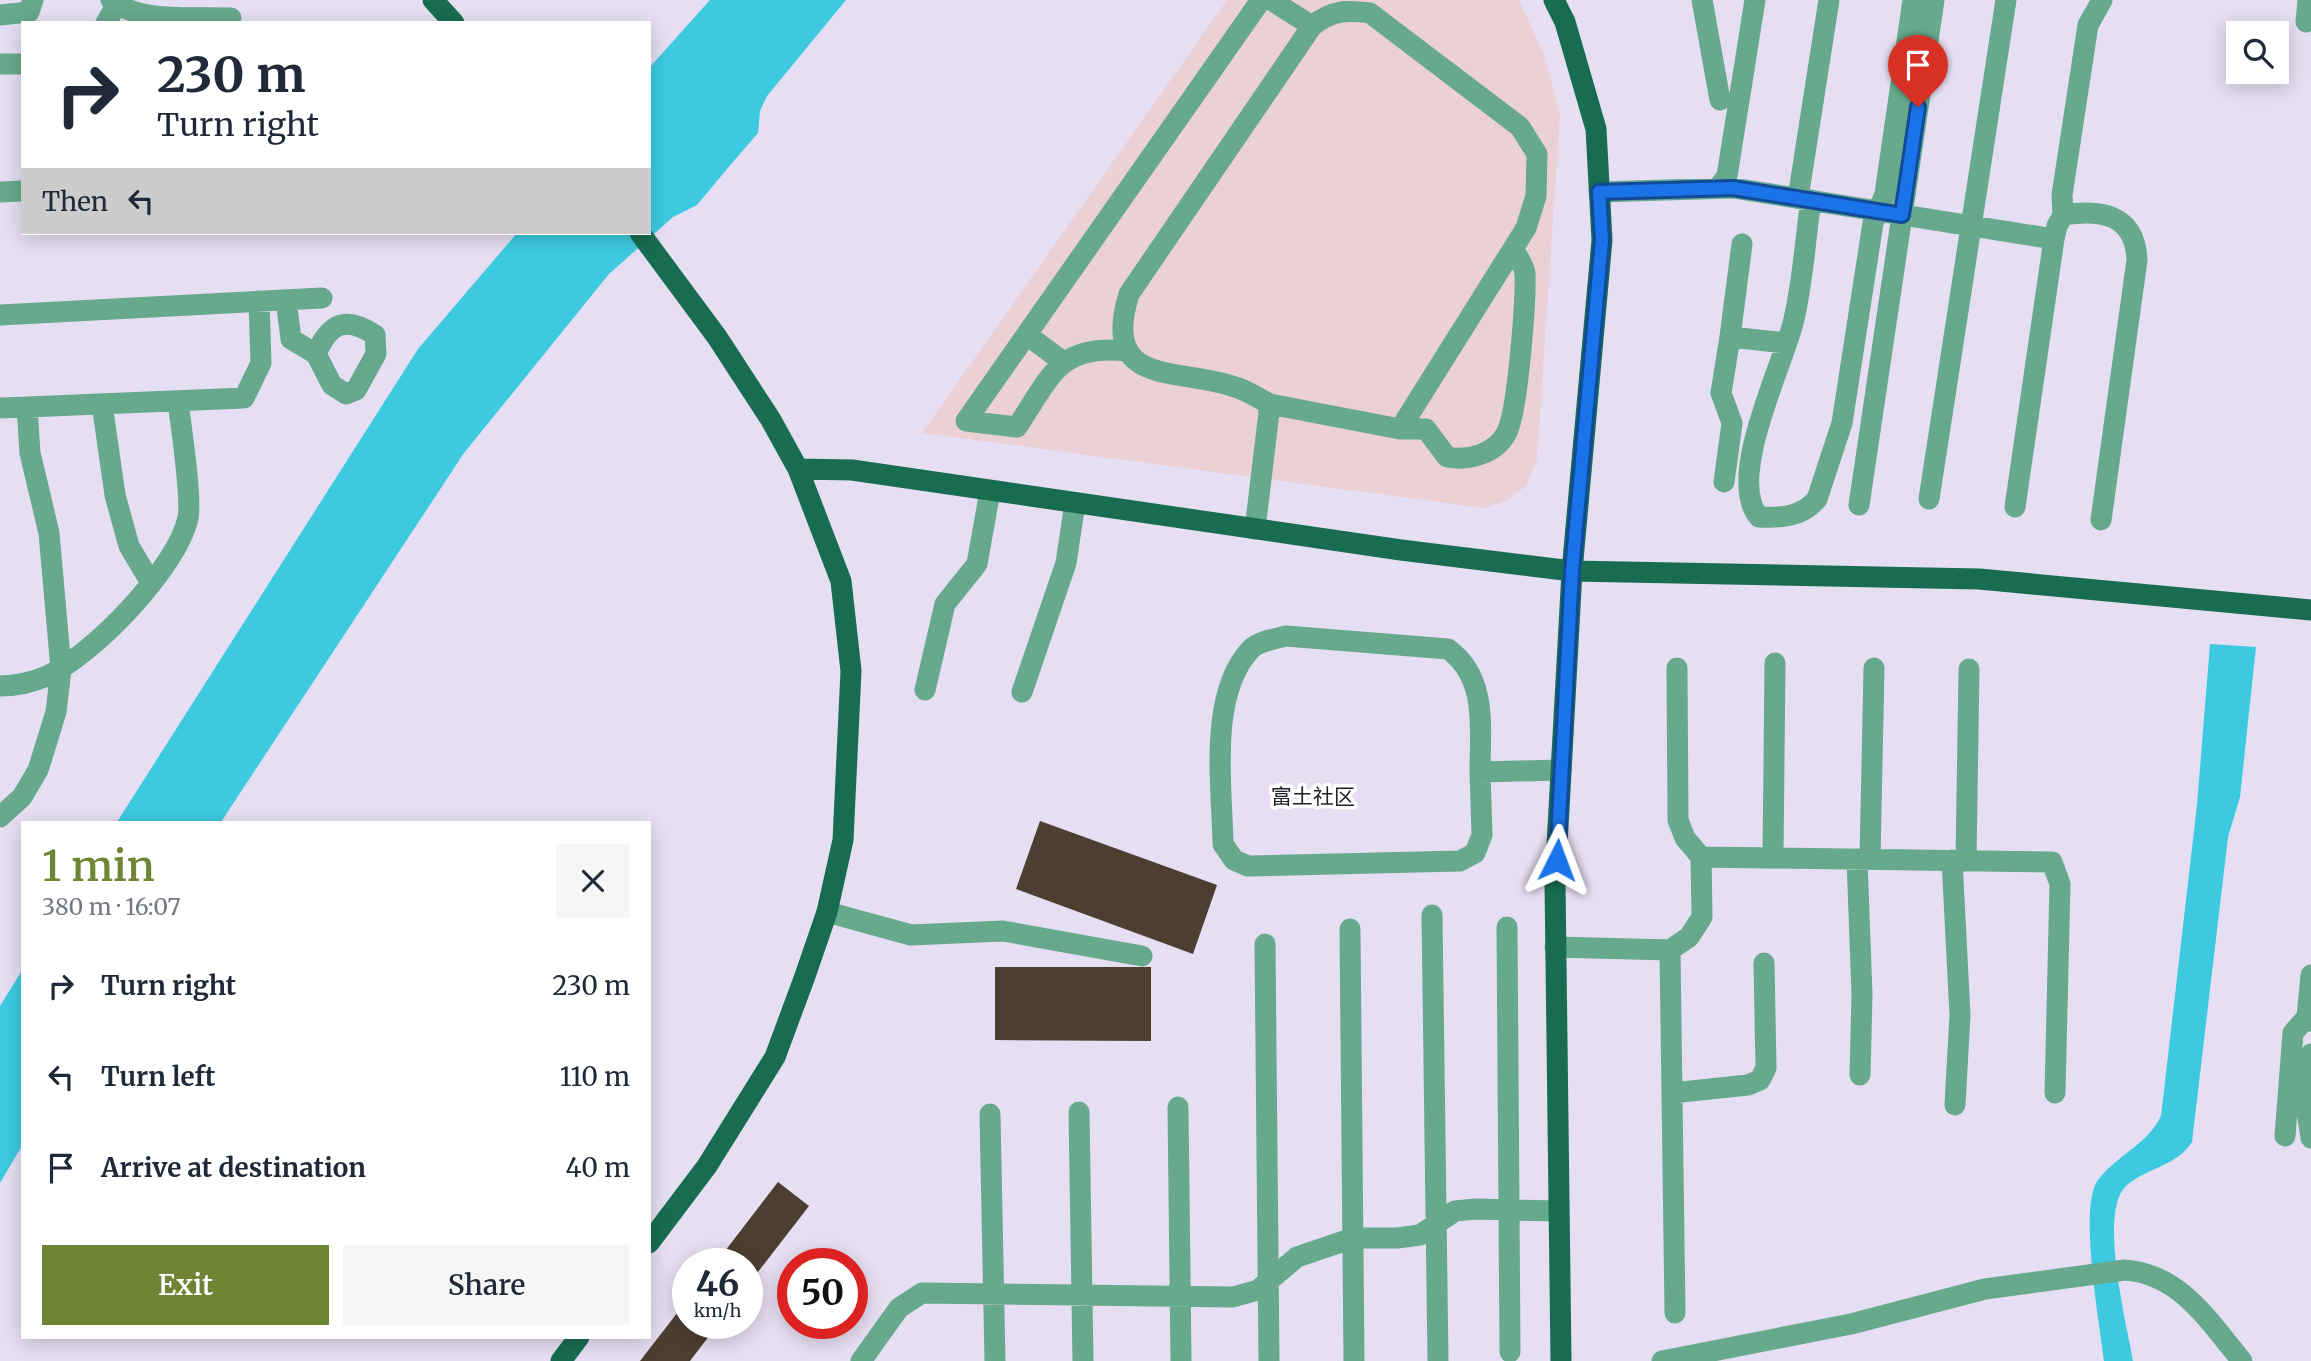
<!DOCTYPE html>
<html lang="en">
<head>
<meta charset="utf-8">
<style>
  body { margin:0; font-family:Merriweather,"Noto Sans SC",serif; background:#f6f6f7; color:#1f2937; height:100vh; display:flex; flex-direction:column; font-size:26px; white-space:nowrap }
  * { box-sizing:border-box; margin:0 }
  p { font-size:23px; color:#747a83 }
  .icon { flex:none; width:38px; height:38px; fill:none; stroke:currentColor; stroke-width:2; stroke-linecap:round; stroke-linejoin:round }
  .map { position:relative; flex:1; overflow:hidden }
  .panel { position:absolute; left:21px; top:821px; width:630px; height:518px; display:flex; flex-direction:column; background:#fff; border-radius:0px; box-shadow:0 4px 18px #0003 }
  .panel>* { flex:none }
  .guide { position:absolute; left:21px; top:21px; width:630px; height:214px; border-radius:0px; box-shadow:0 4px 18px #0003; background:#fff; color:#1f2937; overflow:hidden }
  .fabs { position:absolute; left:2226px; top:21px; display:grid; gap:14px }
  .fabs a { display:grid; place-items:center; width:63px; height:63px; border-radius:0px; background:#fff; box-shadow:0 4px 18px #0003; font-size:35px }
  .speed { position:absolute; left:672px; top:1248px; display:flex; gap:14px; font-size:35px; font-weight:700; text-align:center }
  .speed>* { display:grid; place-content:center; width:91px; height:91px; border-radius:50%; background:#fff; box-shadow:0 4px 18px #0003; line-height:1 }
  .speed small { font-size:18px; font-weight:400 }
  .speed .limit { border:10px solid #d22; background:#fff; color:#111 }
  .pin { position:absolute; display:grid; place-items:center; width:60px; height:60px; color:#fff; margin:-72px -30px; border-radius:50% 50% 50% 0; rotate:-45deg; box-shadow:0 0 7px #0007 }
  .pin .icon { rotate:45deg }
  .me { position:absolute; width:77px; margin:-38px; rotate:3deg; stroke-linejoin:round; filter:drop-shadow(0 0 5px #0008) }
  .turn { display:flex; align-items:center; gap:24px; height:147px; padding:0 21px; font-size:32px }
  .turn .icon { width:91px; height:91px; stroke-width:2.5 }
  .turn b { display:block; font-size:49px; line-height:60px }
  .then { display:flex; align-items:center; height:66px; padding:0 21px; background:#0003; gap:14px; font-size:26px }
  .round { display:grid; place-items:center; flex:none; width:74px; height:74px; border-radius:0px; background:#f6f6f7 }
  .headline { display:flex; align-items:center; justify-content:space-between; height:119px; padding:0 21px }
  h1 { font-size:42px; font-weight:600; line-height:52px; color:#6f8435 }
  .button { display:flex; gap:14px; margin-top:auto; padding:14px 21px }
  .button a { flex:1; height:80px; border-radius:0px; background:#6f8435; color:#fff; font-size:28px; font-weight:600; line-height:80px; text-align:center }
  .button a+a { background:#f6f6f7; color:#1f2937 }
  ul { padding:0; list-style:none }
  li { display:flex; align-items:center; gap:21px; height:91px; padding:0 21px }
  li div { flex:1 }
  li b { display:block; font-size:26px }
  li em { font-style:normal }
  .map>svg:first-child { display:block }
  .commercial { fill:#ebd0d6 }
  .water { fill:#3dcae0 }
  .building { fill:#4c3e31 }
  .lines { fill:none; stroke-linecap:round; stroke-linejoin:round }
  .minor { stroke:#67a98c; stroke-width:21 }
  .major { stroke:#186d50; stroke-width:21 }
  .route-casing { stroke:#114b97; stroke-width:18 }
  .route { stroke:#1a73e8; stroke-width:12 }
  .labels { text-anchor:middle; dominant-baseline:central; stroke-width:7; stroke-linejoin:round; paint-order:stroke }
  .neighbourhood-label { font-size:21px; fill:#201d24; stroke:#fff }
</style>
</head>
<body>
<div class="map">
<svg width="2311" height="1361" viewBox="0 0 2311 1361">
  <rect width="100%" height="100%" fill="#e6def2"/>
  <!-- commercial -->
  <path class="commercial" d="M1227,0H1519L1544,55L1560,115L1537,460L1526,486L1506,501L1484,508L922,433Z"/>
  <!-- water -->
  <path class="water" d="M710,0H846L767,96L760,111L758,133L727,169L697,205L673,217L609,274L464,453L221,822H117L418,349L517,233H649V68Z
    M2210,644L2256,647L2240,797L2228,837L2192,1142C2177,1166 2146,1168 2126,1186C2098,1212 2127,1325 2133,1361H2104C2100,1326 2078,1206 2098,1180C2116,1156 2148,1144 2161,1116L2197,805Z
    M23,969V1144L0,1183V1006Z"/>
  <!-- building -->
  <path class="building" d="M1040,821L1217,885L1193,954L1016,889Z
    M995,967H1151V1041L995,1040Z
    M778,1182L809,1206L747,1286V1264H715Z
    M688,1299V1323H719L690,1361H640Z"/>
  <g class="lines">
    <!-- minor -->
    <path class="minor" d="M111,0C142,24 194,16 231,18
      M1271,0L1312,26
      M1702,0L1720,100
      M0,15L29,12L33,0
      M2306,22L2308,0
      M106,23L117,4
      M0,64H23
      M1718,188L1727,176L1755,0
      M0,192L23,191
      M1599,192L1733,188L2054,239L2015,507
      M1798,198L1829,0
      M1811,200C1805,240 1803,284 1793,323C1782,367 1726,479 1759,517C1781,518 1802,517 1817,499L1842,423L1873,223L1885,194L1913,0
      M2063,215L2062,195L2088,25L2102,0
      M2054,239L2057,226L2063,215C2103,209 2135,215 2137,260L2101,520
      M1742,244L1730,337L1786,343
      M286,300L291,339L316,354L332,385L346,394L356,390L376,354L375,335C346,316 330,322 316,354
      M0,315L322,298
      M1027,335L1062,361
      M1128,351C1059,343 1051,376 1017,427L966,421L1261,0
      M102,404L115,495L129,546L151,583
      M27,407L244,398L261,363L259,301
      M0,408L27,407L30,453L49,533L61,669L56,712L38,770L22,797L0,817
      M1400,429H1426L1447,457C1469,461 1496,454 1507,432C1518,409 1526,301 1525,273C1524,265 1517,256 1513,249
      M1724,482L1732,423L1721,393L1730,337
      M1929,499L2006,0
      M1859,505L1934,0
      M1255,529L1270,404L1400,429L1526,228L1536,196L1537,154L1520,127L1370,13C1346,10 1332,10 1312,26L1129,294C1100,388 1178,367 1235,387C1247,390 1259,399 1270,404
      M0,686C15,686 33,682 47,676C93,655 177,568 188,518C192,497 181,427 178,401
      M925,690L945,604L977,564L990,491
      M1022,692L1066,563L1075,503
      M1480,772C1480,728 1488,678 1448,649L1286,636C1275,639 1259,641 1251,649C1208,694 1222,787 1223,844L1234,860L1248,866L1460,861L1475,853L1482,835L1480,772L1561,770
      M1701,857L2052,862L2060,884L2055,1093
      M1773,858L1775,663
      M1857,859L1862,995L1860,1075
      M1870,859L1874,668
      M1952,860L1960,1015L1955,1105
      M1966,861L1969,669
      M827,912L911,935L1003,931L1142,956
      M1432,915L1438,1361
      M1507,927L1510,1352
      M1350,929L1354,1361
      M1265,944L1269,1361
      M1555,947L1670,950L1675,1313
      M1670,950L1689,937L1702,917L1701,857L1685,838L1678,820L1677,668
      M2311,975L2307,1017L2311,1021
      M2311,1054L2304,1091L2311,1138
      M1672,1093L1748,1085L1760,1080L1766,1068L1764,963
      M1178,1107L1181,1361
      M1079,1112L1083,1361
      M990,1114L995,1361
      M2285,1136L2293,1033L2307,1017
      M861,1361L899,1308L922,1293L1233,1297L1258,1290L1297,1257L1353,1238H1397L1420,1235L1455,1211L1476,1209L1558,1211
      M1662,1361L1851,1324L1985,1289L2125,1270C2181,1274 2209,1322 2242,1361"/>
    <!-- major -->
    <path class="major" d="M433,0L454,23
      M1554,0L1565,22L1596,129L1602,240L1572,571L1555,882L1561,1361
      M640,233L717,337L771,420L798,469L841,581L851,671L843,840L827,912L805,976L775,1057L707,1166L649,1243
      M798,469L852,470L1401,550L1572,571L1979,579L2311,610
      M561,1361L579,1337"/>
  </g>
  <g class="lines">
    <!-- route casing -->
    <g class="route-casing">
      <path id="route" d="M1557,860L1572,571L1602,240L1599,192L1733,188L1902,215L1918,107"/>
    </g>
    <!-- route -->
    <use href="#route" class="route"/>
  </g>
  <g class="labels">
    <!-- neighbourhood labels -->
    <g class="neighbourhood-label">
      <text x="1313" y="796">富土社区</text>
    </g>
  </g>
</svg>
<div class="fabs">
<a><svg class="icon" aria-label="search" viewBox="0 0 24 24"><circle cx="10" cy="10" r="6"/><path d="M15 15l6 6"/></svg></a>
</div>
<div class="speed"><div>46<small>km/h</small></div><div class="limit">50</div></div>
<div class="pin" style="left:1918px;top:107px;background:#d93025"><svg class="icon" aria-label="arrive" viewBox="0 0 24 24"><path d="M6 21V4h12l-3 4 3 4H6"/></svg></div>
<svg class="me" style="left:1557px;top:860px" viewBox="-20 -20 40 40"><path d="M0-17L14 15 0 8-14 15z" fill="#1a73e8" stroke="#fff" stroke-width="4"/></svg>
<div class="guide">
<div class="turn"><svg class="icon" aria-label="right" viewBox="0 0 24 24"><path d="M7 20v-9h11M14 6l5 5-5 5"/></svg><div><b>230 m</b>Turn right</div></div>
<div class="then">Then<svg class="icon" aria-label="left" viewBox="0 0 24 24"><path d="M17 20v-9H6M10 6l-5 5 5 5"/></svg></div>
</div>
<section class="panel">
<div class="headline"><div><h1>1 min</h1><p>380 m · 16:07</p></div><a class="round"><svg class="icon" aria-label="close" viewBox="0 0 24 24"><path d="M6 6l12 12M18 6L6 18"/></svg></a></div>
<ul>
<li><svg class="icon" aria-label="right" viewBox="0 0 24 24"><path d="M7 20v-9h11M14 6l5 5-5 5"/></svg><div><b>Turn right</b></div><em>230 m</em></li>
<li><svg class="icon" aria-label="left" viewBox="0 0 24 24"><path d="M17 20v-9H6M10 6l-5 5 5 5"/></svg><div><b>Turn left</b></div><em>110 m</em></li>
<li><svg class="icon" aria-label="arrive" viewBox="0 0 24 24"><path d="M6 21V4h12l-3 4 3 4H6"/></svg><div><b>Arrive at destination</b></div><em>40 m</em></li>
</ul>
<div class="button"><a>Exit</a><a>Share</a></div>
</section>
</div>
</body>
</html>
